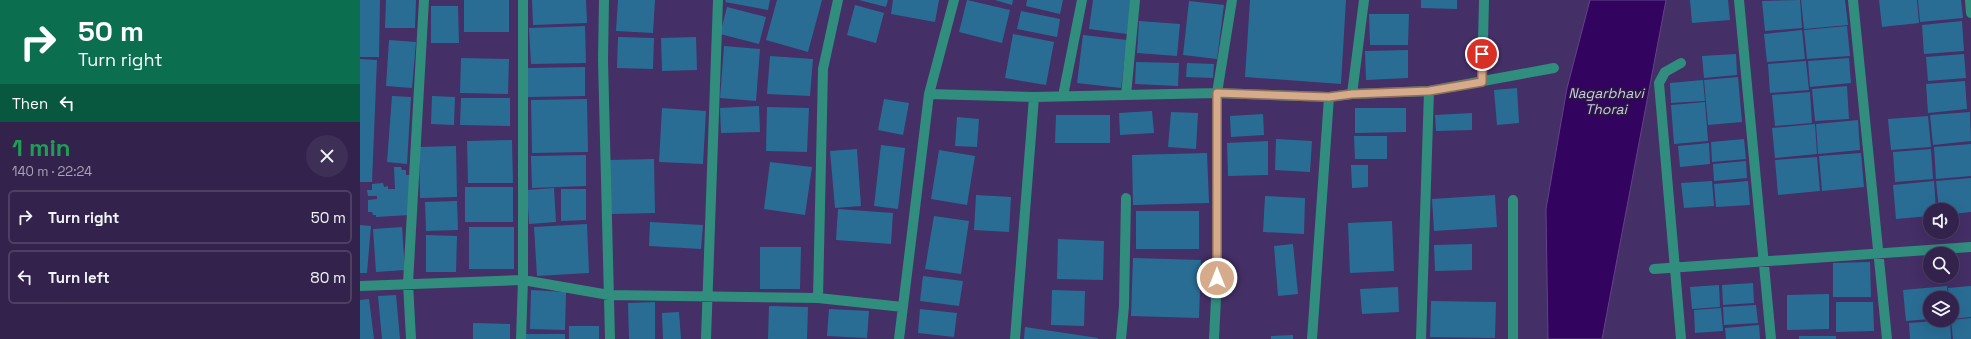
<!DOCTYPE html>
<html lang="en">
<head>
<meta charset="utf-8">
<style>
  body { margin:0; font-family:"Space Grotesk",sans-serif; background:#3e2f56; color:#f1f3f6; height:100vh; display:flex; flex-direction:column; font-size:15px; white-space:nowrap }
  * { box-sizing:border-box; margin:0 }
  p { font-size:13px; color:#a9a4b5 }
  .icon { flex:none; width:22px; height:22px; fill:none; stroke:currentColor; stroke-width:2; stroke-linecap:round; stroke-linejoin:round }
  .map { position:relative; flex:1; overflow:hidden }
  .side { display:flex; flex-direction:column; background:#33234c; width:360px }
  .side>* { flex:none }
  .banner { background:#0b6e4f; color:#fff; overflow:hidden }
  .controls { position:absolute; left:1563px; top:203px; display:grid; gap:8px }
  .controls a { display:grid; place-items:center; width:36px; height:36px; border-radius:50%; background:#33234c; box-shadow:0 4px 16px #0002,0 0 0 1px #4e4064; font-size:20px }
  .pin { position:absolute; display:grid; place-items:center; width:34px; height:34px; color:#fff; margin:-17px; border:2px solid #fff; border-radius:50%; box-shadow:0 1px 4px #0007 }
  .me { position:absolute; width:44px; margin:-22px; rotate:0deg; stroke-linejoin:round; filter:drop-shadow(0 0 3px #0008) }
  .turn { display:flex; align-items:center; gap:14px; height:84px; padding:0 12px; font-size:18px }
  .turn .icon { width:52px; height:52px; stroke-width:2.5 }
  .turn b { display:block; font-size:28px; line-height:34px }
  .then { display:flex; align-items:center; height:38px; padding:0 12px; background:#0003; gap:8px; font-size:15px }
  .round { display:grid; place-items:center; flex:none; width:42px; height:42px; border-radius:21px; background:#3e2f56 }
  .summary { display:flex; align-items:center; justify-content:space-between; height:68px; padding:0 12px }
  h1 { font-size:24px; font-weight:700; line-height:30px; color:#1e9e55 }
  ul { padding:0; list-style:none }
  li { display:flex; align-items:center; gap:12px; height:54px; margin:0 8px 6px; padding:0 4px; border:2px solid #4e4064; border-radius:6px }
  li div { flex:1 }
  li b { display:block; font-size:15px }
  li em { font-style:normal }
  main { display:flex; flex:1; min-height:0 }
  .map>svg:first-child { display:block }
  .water { fill:#32035f; stroke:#65418b }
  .building { fill:#296d95 }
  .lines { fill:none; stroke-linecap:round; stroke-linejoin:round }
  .minor { stroke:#318d7d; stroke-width:10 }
  .route-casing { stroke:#8b6f5a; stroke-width:10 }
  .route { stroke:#d6ab8b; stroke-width:7 }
  .labels { text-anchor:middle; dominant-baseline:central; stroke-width:3; stroke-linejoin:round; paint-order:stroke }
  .water-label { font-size:14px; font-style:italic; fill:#d2c3f3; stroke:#261e37 }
</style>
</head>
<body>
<main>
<section class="side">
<div class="banner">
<div class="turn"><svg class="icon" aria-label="right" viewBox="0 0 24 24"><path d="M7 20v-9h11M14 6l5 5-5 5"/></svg><div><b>50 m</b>Turn right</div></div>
<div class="then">Then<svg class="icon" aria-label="left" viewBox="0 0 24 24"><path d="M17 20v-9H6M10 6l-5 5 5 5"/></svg></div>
</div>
<div class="summary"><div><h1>1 min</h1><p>140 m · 22:24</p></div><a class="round"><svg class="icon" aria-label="close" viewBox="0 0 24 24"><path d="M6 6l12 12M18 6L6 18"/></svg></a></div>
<ul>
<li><svg class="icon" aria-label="right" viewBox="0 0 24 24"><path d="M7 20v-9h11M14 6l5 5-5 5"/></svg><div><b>Turn right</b></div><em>50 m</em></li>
<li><svg class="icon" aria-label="left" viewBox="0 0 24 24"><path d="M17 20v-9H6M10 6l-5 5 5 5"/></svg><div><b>Turn left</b></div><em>80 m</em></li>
</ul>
</section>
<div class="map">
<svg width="1611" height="339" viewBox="0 0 1611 339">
  <rect width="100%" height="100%" fill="#442f66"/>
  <!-- water -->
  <path class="water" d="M1230,0H1306L1242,339H1188L1186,209L1207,88Z"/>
  <!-- building -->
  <path class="building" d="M0,0H20L19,57H0Z
    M26,0H56L55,28H25Z
    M104,0H149V32H104Z
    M172,0H226L227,23L173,25Z
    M258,0H295L293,33L256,31Z
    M366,0H410L408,10L365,2Z
    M417,0H462L448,52L406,40Z
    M499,0H528L526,7Z
    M533,0H579L575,22L531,14Z
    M607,0L650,10L642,43L599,32Z
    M635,0H653L652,5Z
    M667,0H703L700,14L666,6Z
    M733,0H771L767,34L729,29Z
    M890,0H986L981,84L885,77Z
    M1061,0H1097V9L1061,8Z
    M1330,0H1368L1370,20L1332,23Z
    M1440,0L1442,28L1405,31L1402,1Z
    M1441,0H1485L1488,25L1444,29Z
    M1519,0H1557L1559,23L1522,27Z
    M1558,0H1601L1603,18L1560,22Z
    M829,1L864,5L857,59L823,55Z
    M495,5L524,13L516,43L487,35Z
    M71,6H98L99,43H71Z
    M367,7L406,17L399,44L360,34Z
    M661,11L700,19L697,37L657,29Z
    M1009,14H1049L1048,45H1010Z
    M779,21L820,24L817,56L777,53Z
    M1602,21L1604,51L1564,54L1562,25Z
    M225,26L226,63L171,64L169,28Z
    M1487,26L1490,56L1447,59L1444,30Z
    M1442,30L1445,59L1407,62L1404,34Z
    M653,34L694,42L686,85L645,78Z
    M723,35L767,40L761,88L717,83Z
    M258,37L294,38L293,69L257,68Z
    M336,37L337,70L302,71L301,38Z
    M29,40L56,42L52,88L26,86Z
    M364,46L400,49L396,101L360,98Z
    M1048,50V78L1006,80L1005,51Z
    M1376,54L1377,75L1344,78L1342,56Z
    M1604,54L1606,78L1568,81L1566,57Z
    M410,56L453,59L450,96L407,94Z
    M101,58L149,59L148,94L100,93Z
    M1489,58L1491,83L1450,87L1448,61Z
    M0,59L17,60L12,182H0Z
    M1446,61L1449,90L1410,93L1408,64Z
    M776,62L819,63L818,86L775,84Z
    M827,63L854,64L853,78L826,77Z
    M225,67V96L168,97V68Z
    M1378,77L1382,122L1348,125L1344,80Z
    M1343,80L1345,101L1311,103L1310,83Z
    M1605,81L1607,109L1568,113L1566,84Z
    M1487,86L1489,119L1455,121L1452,89Z
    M1157,88L1159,123L1137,125L1134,90Z
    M1450,92L1452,123L1415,126L1412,95Z
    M32,96L51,97L47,164L27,162Z
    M72,96L95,97L94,125L71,124Z
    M101,98H150V126L100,125Z
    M227,99L228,152L172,153L171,100Z
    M524,99L549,103L543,135L518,130Z
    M1345,102L1348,141L1314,144L1311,105Z
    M399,106L400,132L361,133L360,108Z
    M407,107L449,108L447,152L406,151Z
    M302,108L346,111L343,164L299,162Z
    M995,108H1046V132L995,133Z
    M792,111L794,133L760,135L759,113Z
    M811,112L838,113L836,149L808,147Z
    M1610,112L1611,141L1573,145L1570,115Z
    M1112,113V130L1076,131L1075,115Z
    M903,114L904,135L871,137L870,116Z
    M696,115H750V143H695Z
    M1568,116L1571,147L1531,150L1528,119Z
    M597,117L619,119L617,147L595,146Z
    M1498,120L1500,150L1458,154L1456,124Z
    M1455,124L1457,154L1415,158L1412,128Z
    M994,136H1027V159H995Z
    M916,139L952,141L950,172L915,170Z
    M1384,139L1386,159L1352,162L1351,142Z
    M152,140L153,183H108L107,141Z
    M908,141V175L868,176L867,143Z
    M1349,143L1350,164L1320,167L1318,146Z
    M1611,144V176L1576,179L1574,147Z
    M521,145L545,148L538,209L514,206Z
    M96,146L97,197L60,198L59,147Z
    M497,149L501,206L475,208L470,151Z
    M1571,149L1573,179L1535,182L1533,152Z
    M579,150L615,156L607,205L571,199Z
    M847,153L849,203L773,205L772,155Z
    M1501,153L1504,187L1462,191L1459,156Z
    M226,155V186L172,188L171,156Z
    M1457,157L1460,191L1418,195L1415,160Z
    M294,159L295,213L251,214L249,160Z
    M1386,161L1387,178L1354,181L1353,164Z
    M410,162L452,167L445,215L404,209Z
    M991,165H1008V187L992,188Z
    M34,167H41L42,170H46V175H51V193H48L49,215L16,217V215H13L12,212H8V200L17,199V196H8L7,190H12V184L23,183L24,187L28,186V189H35Z
    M1611,178V212L1592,214V210H1579L1576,181Z
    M1352,181L1354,206L1324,208L1321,183Z
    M1388,181L1390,205L1356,207L1354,184Z
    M1574,181L1576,210H1570V216L1536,219L1533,185Z
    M105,187H153V222H105Z
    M194,188L196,222L169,224L167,190Z
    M201,189H226V220L201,221Z
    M616,195L651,197L649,232L614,230Z
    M1135,195L1137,227L1074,231L1072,199Z
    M905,196L945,198L944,234L903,232Z
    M97,201L98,230L66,231L65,202Z
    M478,209L533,213L531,244L476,240Z
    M776,211H839V249H776Z
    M574,216L609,221L601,274L565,269Z
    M1032,221L1034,271L990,273L988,223Z
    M290,222L343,225L341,249L289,246Z
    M227,224L229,273L177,276L174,227Z
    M0,225L11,226L7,273H0Z
    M42,227L45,270L16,272L13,229Z
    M109,227H154V269H109Z
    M66,235L97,236L96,272H66Z
    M698,239L744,241L743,280L697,279Z
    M933,244L938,294L918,296L914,246Z
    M1112,244V270L1075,271L1074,245Z
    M400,247H441L440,289H400Z
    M773,258L841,260L839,318L771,316Z
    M1510,262L1511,297H1473V263Z
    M563,276L603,281L599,306L560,301Z
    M1393,283L1394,303L1363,305L1362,285Z
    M1359,285L1360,307L1332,309L1330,287Z
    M1587,286L1588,298H1570V319L1546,321L1543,290Z
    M1611,286V317L1592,319V298H1589L1588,288Z
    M1038,287L1039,312L1002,314L1000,289Z
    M171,290L206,292L205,330L170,329Z
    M692,290L725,291L724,326L691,325Z
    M1469,294V329L1427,330V295Z
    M36,295L40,339H22L18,296Z
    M9,299L14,339H0V300Z
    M1071,301L1136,302L1135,338L1070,337Z
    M295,302V339H269L268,303Z
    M1476,302H1513L1514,331L1476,332Z
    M1396,305L1398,323L1364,325L1363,307Z
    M409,306L448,307L447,339H408Z
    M1361,308L1363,331L1335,333L1334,310Z
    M469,309L509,311L507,338L467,336Z
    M560,309L597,313L594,337L558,333Z
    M319,312L321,339H303L302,313Z
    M1611,318V339H1593L1591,320Z
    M1590,320L1591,339H1550L1549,323Z
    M113,323L150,324V339H113Z
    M1399,325L1400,339H1366L1365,328Z
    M209,326H239V339H209Z
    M665,327L738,338V339H664Z
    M166,334H205V339H166Z
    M933,335V339H911V336Z
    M1439,336H1476V339H1439Z"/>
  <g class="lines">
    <!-- minor -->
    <path class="minor" d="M244,0L243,60L250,339
      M1379,0L1411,339
      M1493,0L1527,339
      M1610,0L1611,13
      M1321,63L1305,72L1299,83L1321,339
      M1122,82L1124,0
      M569,94L674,97L857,93L969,97L992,94L1069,91L1194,68
      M992,94L1004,0
      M766,95L775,0
      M703,96L722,0
      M1294,269L1611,247
      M0,286L163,280L249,295L458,298L463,69L478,0
      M458,298L543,307
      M51,339L48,283L64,0
      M161,339L163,280V0
      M346,339L358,0
      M539,339L569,94L594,0
      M655,339L674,97
      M761,339L764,306L766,198
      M854,339L857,278V93L872,0
      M952,339L969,97
      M1061,339L1069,91
      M1153,339V200"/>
  </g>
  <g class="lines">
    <!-- route casing -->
    <g class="route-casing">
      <path id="route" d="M857,278V93L969,97L992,94L1069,91L1122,82V54"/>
    </g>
    <!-- route -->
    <use href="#route" class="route"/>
  </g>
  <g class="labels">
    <!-- water labels -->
    <g class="water-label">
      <text x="1246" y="93">Nagarbhavi<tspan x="1246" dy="16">Thorai</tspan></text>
    </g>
  </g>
</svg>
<div class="controls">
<a><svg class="icon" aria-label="sound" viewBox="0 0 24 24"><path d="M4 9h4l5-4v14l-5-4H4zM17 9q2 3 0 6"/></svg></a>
<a><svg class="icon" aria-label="search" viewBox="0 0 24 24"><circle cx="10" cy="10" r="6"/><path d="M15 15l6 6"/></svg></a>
<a><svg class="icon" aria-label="layers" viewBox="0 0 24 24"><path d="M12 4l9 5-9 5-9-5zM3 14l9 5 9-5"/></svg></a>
</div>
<div class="pin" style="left:1122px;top:54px;background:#d93025"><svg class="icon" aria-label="arrive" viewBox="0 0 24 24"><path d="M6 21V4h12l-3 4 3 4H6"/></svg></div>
<svg class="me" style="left:857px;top:278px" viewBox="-20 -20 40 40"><circle r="17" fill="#d6ab8b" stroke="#fff" stroke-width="3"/><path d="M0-11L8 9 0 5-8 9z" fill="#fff"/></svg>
</div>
</main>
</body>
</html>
